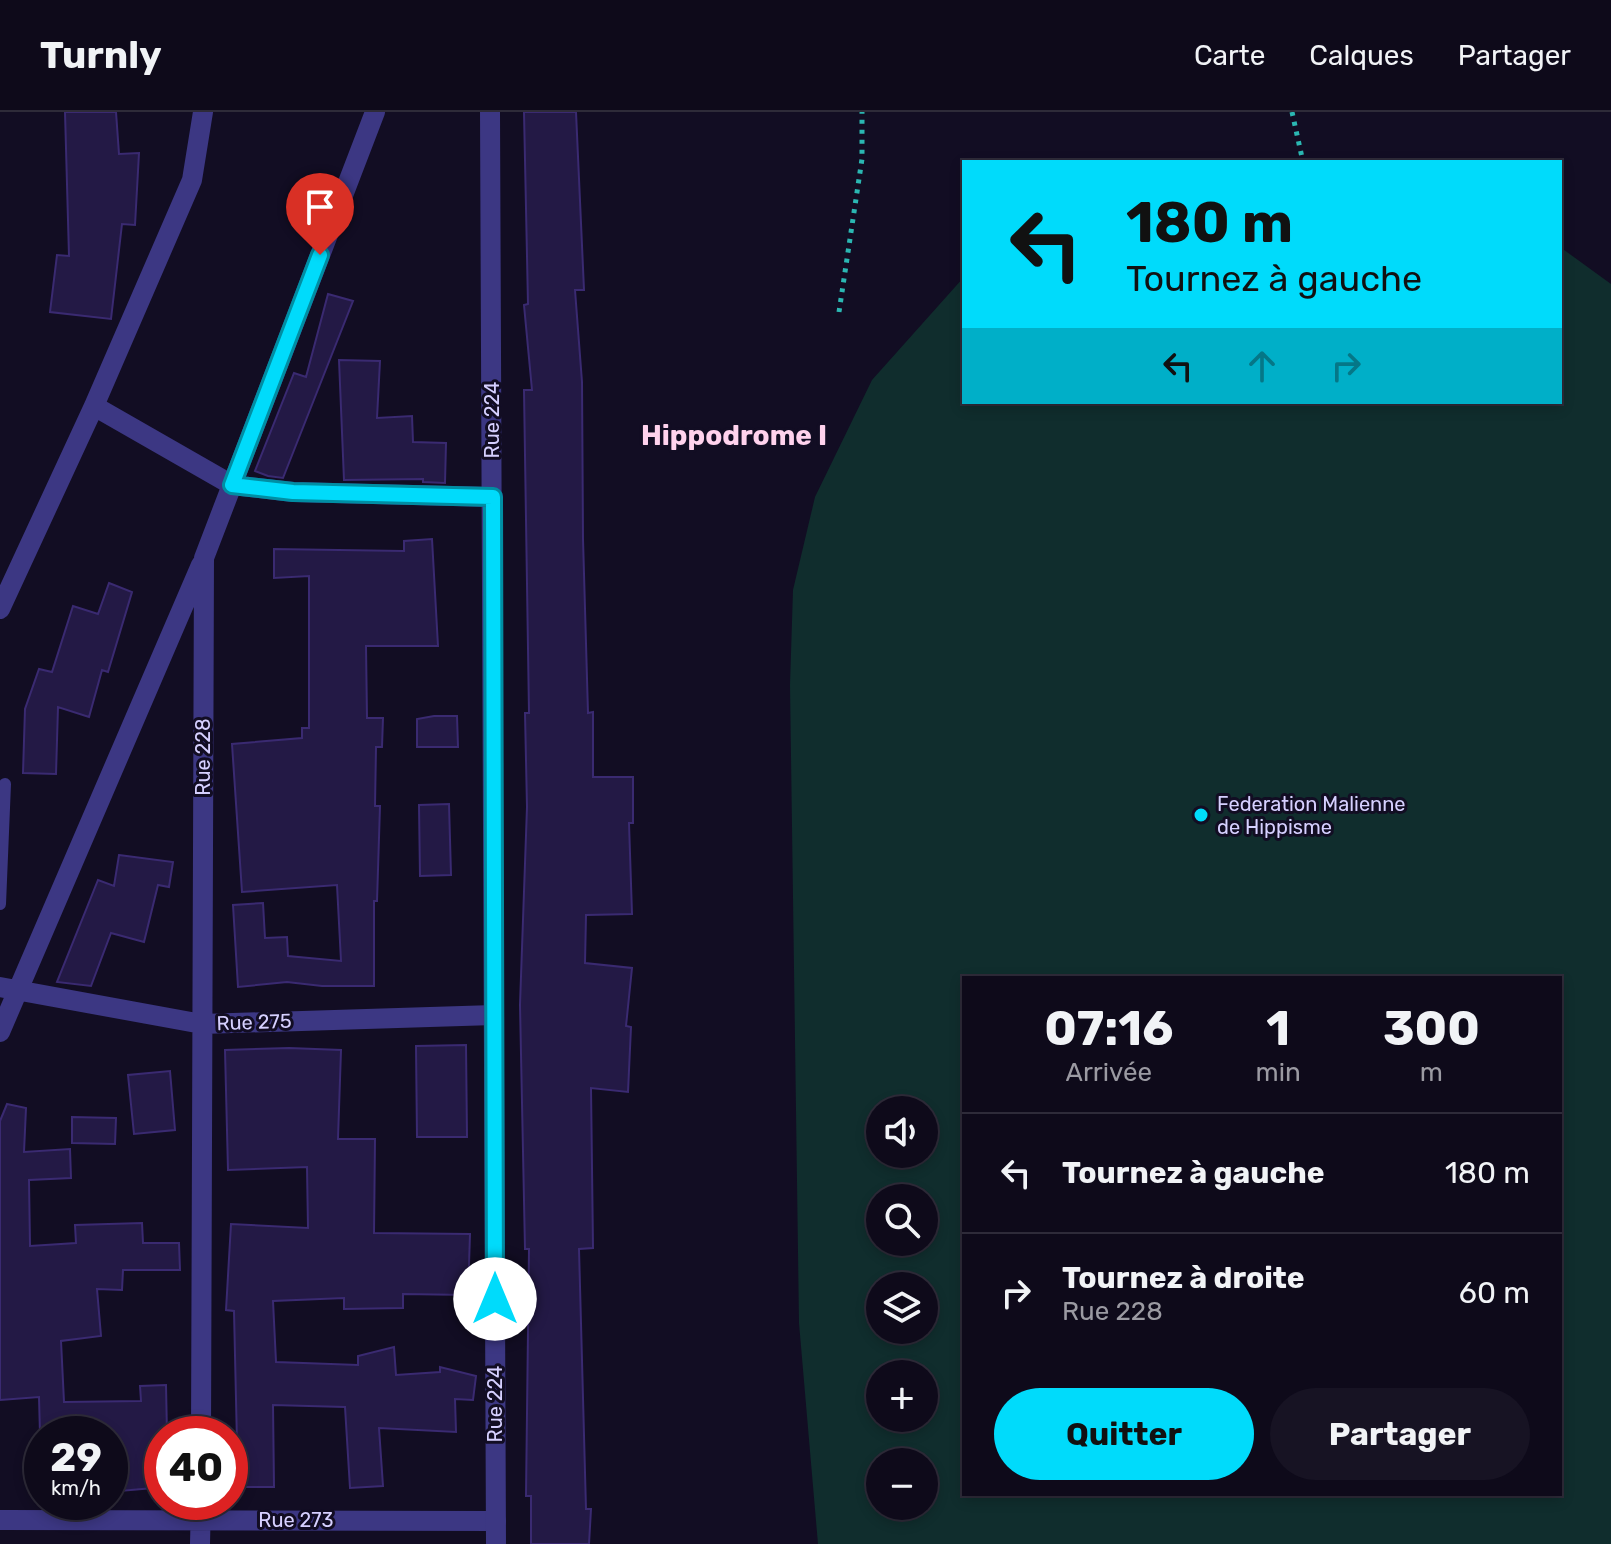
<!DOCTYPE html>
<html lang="fr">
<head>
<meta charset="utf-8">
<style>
  body { margin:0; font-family:Rubik,sans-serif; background:#171323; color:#f1f3f6; height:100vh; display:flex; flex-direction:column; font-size:30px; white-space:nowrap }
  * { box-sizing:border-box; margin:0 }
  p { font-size:26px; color:#9b9aa2 }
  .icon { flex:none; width:44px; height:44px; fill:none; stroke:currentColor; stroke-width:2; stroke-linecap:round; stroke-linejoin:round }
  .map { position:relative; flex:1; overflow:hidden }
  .drawer { position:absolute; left:962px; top:864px; width:600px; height:520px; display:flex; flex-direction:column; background:#0e0a1a; border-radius:0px; box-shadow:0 4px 12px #0003,0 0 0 2px #2e2b39 }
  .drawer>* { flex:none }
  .hud { position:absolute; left:962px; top:48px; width:600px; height:244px; border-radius:0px; box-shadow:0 4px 12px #0003,0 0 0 2px #2e2b39; background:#00dbfb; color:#111; overflow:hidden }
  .buttons { position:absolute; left:866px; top:984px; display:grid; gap:16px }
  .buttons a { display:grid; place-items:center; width:72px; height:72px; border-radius:50%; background:#0e0a1a; box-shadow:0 4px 12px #0003,0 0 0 2px #2e2b39; font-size:40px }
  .speed { position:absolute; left:24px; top:1304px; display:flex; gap:16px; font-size:40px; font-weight:700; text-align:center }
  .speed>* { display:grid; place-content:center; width:104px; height:104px; border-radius:50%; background:#0e0a1a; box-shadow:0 4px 12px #0003,0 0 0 2px #2e2b39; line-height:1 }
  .speed small { font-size:20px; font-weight:400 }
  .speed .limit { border:12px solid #d22; background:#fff; color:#111 }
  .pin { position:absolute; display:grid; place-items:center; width:68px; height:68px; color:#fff; margin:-82px -34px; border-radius:50% 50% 50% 0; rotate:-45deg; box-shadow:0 0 8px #0007 }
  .pin .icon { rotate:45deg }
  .me { position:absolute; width:88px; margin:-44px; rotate:0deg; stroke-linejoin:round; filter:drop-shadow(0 0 6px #0008) }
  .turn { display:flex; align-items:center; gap:28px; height:168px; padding:0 32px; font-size:36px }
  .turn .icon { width:104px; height:104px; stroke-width:2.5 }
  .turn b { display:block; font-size:56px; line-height:68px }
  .lanes { display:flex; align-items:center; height:76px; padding:0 32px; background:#0003; justify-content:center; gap:40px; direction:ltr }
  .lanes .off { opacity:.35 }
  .eta { display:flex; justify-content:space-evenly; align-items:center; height:136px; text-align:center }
  .eta b { font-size:48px; font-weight:700; line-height:56px }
  .action { display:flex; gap:16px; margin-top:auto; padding:16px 32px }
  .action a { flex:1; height:92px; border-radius:48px; background:#00dbfb; color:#111; font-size:32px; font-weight:700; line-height:92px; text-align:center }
  .action a+a { background:#171323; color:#f1f3f6 }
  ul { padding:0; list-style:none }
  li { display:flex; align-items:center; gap:24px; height:120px; padding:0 32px; border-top:2px solid #2e2b39 }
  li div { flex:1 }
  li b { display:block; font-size:30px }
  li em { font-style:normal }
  header { display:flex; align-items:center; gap:48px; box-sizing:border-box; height:112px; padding:0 40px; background:#0e0a1a; border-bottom:2px solid #2e2b39 }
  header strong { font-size:38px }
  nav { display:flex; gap:44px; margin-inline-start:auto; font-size:28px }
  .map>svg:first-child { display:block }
  .green { fill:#102d2d; fill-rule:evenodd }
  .building { fill:#231945; stroke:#3a2a71; stroke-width:2 }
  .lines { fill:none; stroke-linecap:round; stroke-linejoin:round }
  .path { stroke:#2bb7b2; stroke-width:5; stroke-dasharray:4 6; stroke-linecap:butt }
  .service { stroke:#3c3783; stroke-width:12 }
  .minor { stroke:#3c3783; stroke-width:20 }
  .tertiary { stroke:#3c3783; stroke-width:20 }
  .route-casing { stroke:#008ea3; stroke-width:20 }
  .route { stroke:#00dbfb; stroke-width:14 }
  .poi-dot { fill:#00dbfb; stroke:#120d23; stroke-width:3 }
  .labels { text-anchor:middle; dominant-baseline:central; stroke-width:6; stroke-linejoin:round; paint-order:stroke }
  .street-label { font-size:20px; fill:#d6d0ff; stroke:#120d23 }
  .poi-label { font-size:20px; fill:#d6d0ff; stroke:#120d23; text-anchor:start }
  .district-label { font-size:28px; font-weight:bold; fill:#ffd2ed; stroke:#120d23 }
</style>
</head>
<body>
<header>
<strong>Turnly</strong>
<nav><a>Carte</a><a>Calques</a><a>Partager</a></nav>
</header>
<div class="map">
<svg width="1611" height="1432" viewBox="0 0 1611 1432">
  <rect width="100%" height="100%" fill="#120d23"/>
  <!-- green -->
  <path class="green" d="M1560,135L1611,172V1432H818L799,1211L790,573L793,478L815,385L872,268L964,165V290H1560ZM964,866H1560V1382H964ZM880,998H924V1042H880ZM880,1086H924V1130H880ZM880,1174H924V1218H880ZM880,1262H924V1306H880ZM880,1350H924V1394H880Z"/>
  <!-- building -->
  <path class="building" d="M65,0H116L119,42L139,41L135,113L122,112L111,207L50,200L57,143L69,144Z
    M524,0H576L584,178H575L582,270L583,427L588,601L593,600V665H633V711H629L632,802L586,803L585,851L632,856L626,914L631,915L628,980L591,976L593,1136L579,1137L586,1397H591L589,1432H531V1384H526L529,1137H525L520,893L527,695L525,601H529L524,278H532L524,193L528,192Z
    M328,182L353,189L283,366L268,364L255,359L294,261L306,265Z
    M339,248L380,249L377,306L412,304L413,330L446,331L445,371L423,370V367L344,368Z
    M432,427L438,534H366L367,606H383L382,635H376L375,694H380L377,789H374V874H322L287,870L238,875L233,793L263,791L265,826L287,825L288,844L341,849L337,773L242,780L232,632L302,626V616H309V464L274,466V437L404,439V429Z
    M109,471L132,480L108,560L102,558L89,605L58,595L56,662L23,661L25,597L39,557L52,560L73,494L98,502Z
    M434,604H457L458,635H417V607Z
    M449,692L451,763L420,764L419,693Z
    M119,743L173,750L169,775L158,773L144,830L111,821L91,874L57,870L98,768L114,774Z
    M466,933L467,1025H417L416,934Z
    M289,936L341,938L338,1027H375L374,1121L470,1122L468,1183L403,1182V1196L344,1197V1186L273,1189L276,1250L358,1253V1244L394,1235L396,1263L440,1260V1255L476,1264L473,1288L455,1287L456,1320L379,1316L383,1374L350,1376L345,1295L273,1293L274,1375H238L234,1199L226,1198L231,1112L308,1116L307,1055L228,1058L225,938Z
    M170,959L175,1018L134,1022L128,963Z
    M7,992L26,996L24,1040L70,1037L71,1066L29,1068L30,1134L76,1131L75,1113L142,1111L143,1131H179L180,1158H123L122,1178L97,1177L101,1224L61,1229L64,1290L141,1289L140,1274L166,1273L167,1322H162V1333H151L153,1376L120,1379L119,1374L110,1375V1322H40L39,1285L0,1288V1009Z
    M72,1005L116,1006L115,1032L72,1031Z"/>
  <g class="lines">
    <!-- path -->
    <path class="path" d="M1292,0L1303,50
      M839,200L862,47V0"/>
    <!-- service -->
    <path class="service" d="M0,792L5,672"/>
    <!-- minor -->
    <path class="minor" d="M94,294L232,373L293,380L493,385
      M0,497L94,294L192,68L203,0
      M0,875L202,912L494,903
      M0,920L201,453
      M201,1322L204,446L375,0
      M0,1408L496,1409
      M200,1432L201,1390"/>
    <!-- tertiary -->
    <path class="tertiary" d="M490,0L496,1432"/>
  </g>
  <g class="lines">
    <!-- route casing -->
    <g class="route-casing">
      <path id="route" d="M320,143L232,373L293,380L493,385L495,1187"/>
    </g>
    <!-- route -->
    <use href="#route" class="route"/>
  </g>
  <!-- markers -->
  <circle class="poi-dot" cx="1201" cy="703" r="8"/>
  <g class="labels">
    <!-- street labels -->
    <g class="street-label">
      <text transform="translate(492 308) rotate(-90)">Rue 224</text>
      <text transform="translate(203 645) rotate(-90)">Rue 228</text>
      <text transform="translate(254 910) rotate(-2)">Rue 275</text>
      <text transform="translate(495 1292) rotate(-90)">Rue 224</text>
      <text x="296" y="1408">Rue 273</text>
    </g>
    <!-- poi labels -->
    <g class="poi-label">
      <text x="1217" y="692">Federation Malienne<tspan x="1217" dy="23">de Hippisme</tspan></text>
    </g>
    <!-- district labels -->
    <g class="district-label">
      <text x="734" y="323">Hippodrome I</text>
    </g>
  </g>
</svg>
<div class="buttons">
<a><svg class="icon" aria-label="sound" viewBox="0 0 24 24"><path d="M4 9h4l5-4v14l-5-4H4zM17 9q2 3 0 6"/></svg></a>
<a><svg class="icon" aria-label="search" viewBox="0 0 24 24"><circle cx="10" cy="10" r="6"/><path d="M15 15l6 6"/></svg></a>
<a><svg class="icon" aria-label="layers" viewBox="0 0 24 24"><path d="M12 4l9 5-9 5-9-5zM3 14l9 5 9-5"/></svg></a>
<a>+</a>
<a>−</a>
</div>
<div class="speed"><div>29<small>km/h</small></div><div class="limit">40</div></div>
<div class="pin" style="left:320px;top:143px;background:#d93025"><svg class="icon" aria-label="arrive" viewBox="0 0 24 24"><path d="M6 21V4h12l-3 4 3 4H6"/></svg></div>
<svg class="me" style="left:495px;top:1187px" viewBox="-20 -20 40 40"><circle r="19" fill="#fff"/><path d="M0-13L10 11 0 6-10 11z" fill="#00dbfb"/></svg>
<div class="hud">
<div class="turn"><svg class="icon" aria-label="left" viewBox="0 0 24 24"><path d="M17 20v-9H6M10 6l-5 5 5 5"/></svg><div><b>180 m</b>Tournez à gauche</div></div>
<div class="lanes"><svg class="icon" aria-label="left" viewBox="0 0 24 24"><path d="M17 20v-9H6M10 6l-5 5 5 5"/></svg><svg class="icon off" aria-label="ahead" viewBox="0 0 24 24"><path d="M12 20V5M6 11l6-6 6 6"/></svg><svg class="icon off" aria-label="right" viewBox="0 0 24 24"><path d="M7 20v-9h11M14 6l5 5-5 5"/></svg></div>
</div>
<section class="drawer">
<div class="eta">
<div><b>07:16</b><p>Arrivée</p></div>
<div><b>1</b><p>min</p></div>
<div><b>300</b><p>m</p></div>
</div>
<ul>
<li><svg class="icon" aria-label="left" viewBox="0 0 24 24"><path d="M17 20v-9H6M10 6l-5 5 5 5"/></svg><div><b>Tournez à gauche</b></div><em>180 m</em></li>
<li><svg class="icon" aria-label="right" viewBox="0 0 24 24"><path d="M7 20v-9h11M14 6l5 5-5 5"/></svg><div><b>Tournez à droite</b><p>Rue 228</p></div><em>60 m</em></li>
</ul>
<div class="action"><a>Quitter</a><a>Partager</a></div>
</section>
</div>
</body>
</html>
